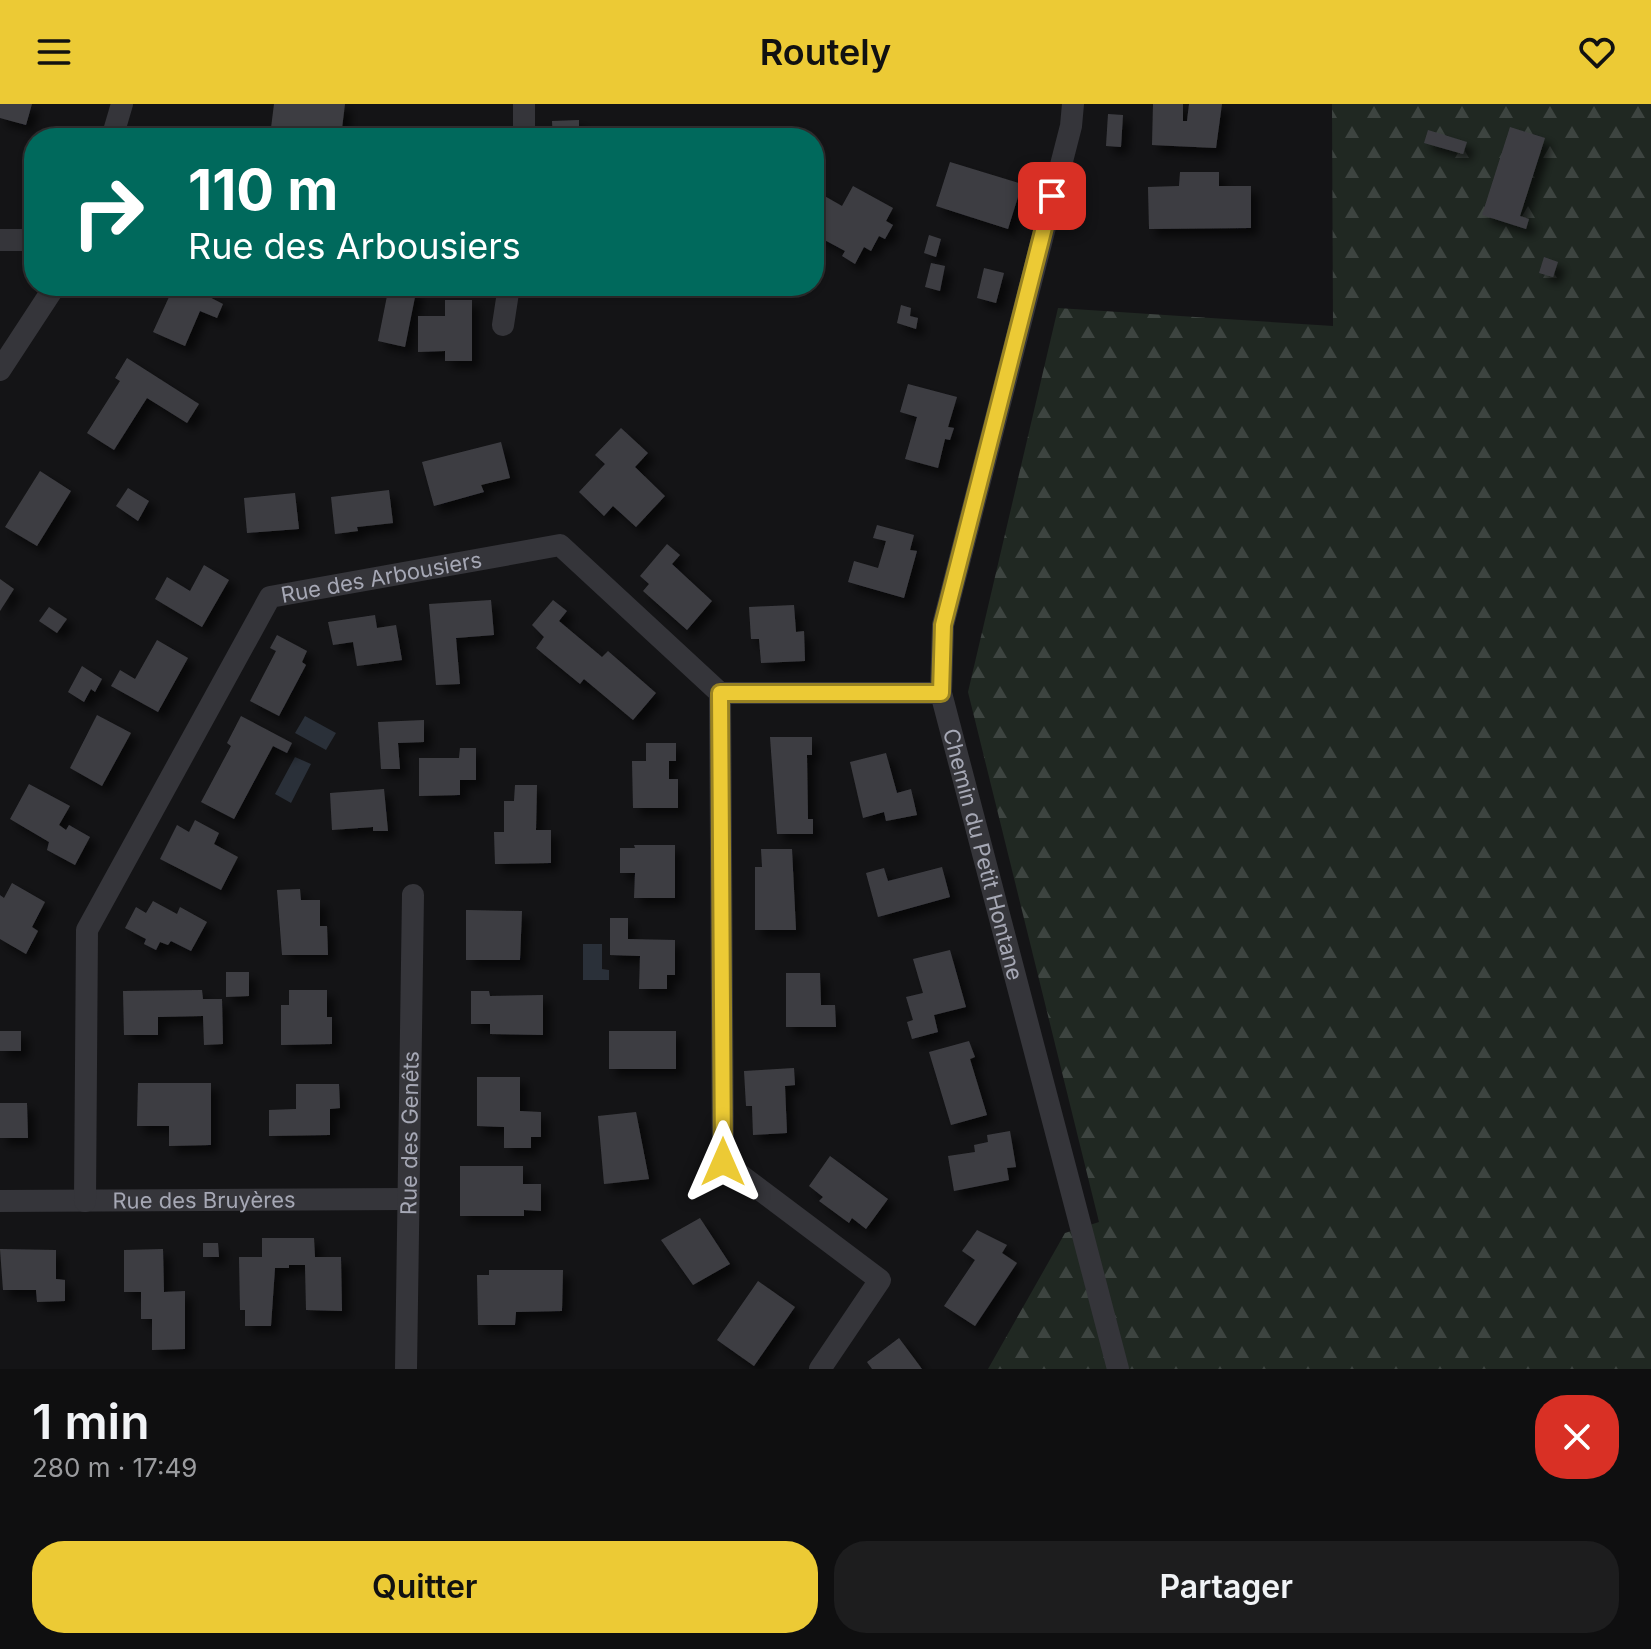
<!DOCTYPE html>
<html lang="fr">
<head>
<meta charset="utf-8">
<style>
  body { margin:0; font-family:Inter,sans-serif; background:#1d1d1e; color:#f1f3f6; height:100vh; display:flex; flex-direction:column; font-size:30px; white-space:nowrap }
  * { box-sizing:border-box; margin:0 }
  p { font-size:26px; color:#9b9c9f }
  .icon { flex:none; width:44px; height:44px; fill:none; stroke:currentColor; stroke-width:2; stroke-linecap:round; stroke-linejoin:round }
  .map { position:relative; height:1265px; overflow:hidden }
  .panel { display:flex; flex-direction:column; background:#0f0f10; flex:1 }
  .panel>* { flex:none }
  .banner { position:absolute; left:24px; top:24px; width:800px; height:168px; border-radius:32px; box-shadow:0 2px 6px #0004,0 0 0 2px #2f2f30; background:#00695c; color:#fff; overflow:hidden }
  .pin { position:absolute; display:grid; place-items:center; width:68px; height:68px; color:#fff; margin:-34px; border-radius:16px; box-shadow:0 4px 12px #0006 }
  .me { position:absolute; width:88px; margin:-44px; rotate:0deg; stroke-linejoin:round; filter:drop-shadow(0 0 6px #0008) }
  .turn { display:flex; align-items:center; gap:28px; height:168px; padding:0 32px; font-size:36px }
  .turn .icon { width:104px; height:104px; stroke-width:2.5 }
  .turn b { display:block; font-size:56px; line-height:68px }
  .round { display:grid; place-items:center; flex:none; width:84px; height:84px; border-radius:32px; background:#1d1d1e }
  .overview { display:flex; align-items:center; justify-content:space-between; height:136px; padding:0 32px }
  h1 { font-size:48px; font-weight:600; line-height:60px }
  .action { display:flex; gap:16px; margin-top:auto; padding:16px 32px }
  .action a { flex:1; height:92px; border-radius:32px; background:#ecca35; color:#111; font-size:32px; font-weight:600; line-height:92px; text-align:center }
  .action a+a { background:#1d1d1e; color:#f1f3f6 }
  header { display:flex; justify-content:space-between; align-items:center; height:104px; padding:0 32px; background:#ecca35; color:#111; font-size:36px; font-weight:600 }
  .map>svg:first-child { display:block }
  .forest { fill:url(#forest-firs) }
  .water { fill:#2a3039 }
  .building { fill:#3e3e43; filter:url(#shadow) }
  .lines { fill:none; stroke-linecap:round; stroke-linejoin:round }
  .street { stroke:#35353a; stroke-width:22 }
  .route-casing { stroke:#998322; stroke-width:20 }
  .route { stroke:#ecca35; stroke-width:14 }
  .labels { text-anchor:middle; dominant-baseline:central; stroke-width:8; stroke-linejoin:round; paint-order:stroke }
  .street-label { font-size:22px; fill:#a6a8b5; stroke:#0f0f11 }
</style>
</head>
<body>
<header><svg class="icon" aria-label="menu" viewBox="0 0 24 24"><path d="M4 6h16M4 12h16M4 18h16"/></svg>Routely<svg class="icon" aria-label="heart" viewBox="0 0 24 24"><path d="M12 20l-8-8c-3-5 5-10 8-4 3-6 11-1 8 4z"/></svg></header>
<div class="map">
<svg width="1651" height="1265" viewBox="0 0 1651 1265">
  <defs>
    <pattern id="forest-firs" width="22" height="20" patternUnits="userSpaceOnUse" patternTransform="scale(2)"><rect width="22" height="20" fill="#202822"/><path d="M5 1l3.5 6h-7zM16 11l3.5 6h-7z" fill="#3d4440"/></pattern>
    <filter id="shadow"><feDropShadow dx="7" dy="7" stdDeviation="4" flood-color="#0009"/></filter>
  </defs>
  <rect width="100%" height="100%" fill="#141416"/>
  <!-- forest -->
  <path class="forest" d="M1332,0H1651V1265H988L1065,1129L1099,1118L968,588L1058,204L1333,222Z"/>
  <!-- water -->
  <path class="water" d="M305,612L336,629L326,646L295,629Z
    M295,653L311,660L291,699L275,690Z
    M583,840H602V865L609,866V876H583Z"/>
  <!-- building -->
  <path class="building" d="M0,0H32L26,21L0,14Z
    M274,0H345L342,24L361,26L360,34H307L308,28L271,24Z
    M1153,0H1183V17H1187L1189,0H1222L1216,44L1152,41Z
    M1108,10L1123,11L1121,43L1106,42Z
    M579,16V29L603,28L604,34H553L552,17Z
    M1510,23L1545,34L1520,112L1529,115L1526,125L1482,111Z
    M1428,26L1467,38L1463,50L1424,39Z
    M645,27L646,34H619V28Z
    M950,58L1022,80L1008,125L936,102Z
    M1180,68H1219V82H1251V124L1149,125L1148,83L1179,82Z
    M853,82L893,104L886,117L893,121L885,135L879,132L871,147L864,143L855,160L842,152L845,147L819,133L814,137V86L842,102Z
    M929,131L941,135L936,153L924,149Z
    M1544,153L1558,158L1553,173L1539,169Z
    M931,159L945,162L940,187L925,183Z
    M984,164L1004,169L996,199L977,194Z
    M174,182H188L223,200L217,214L200,207L185,242L153,228Z
    M389,182L417,183L405,243L378,237Z
    M445,196H472V257H445V247L418,248V212H445Z
    M901,201L911,204L910,212L918,214L916,225L897,219Z
    M127,254L199,300L187,319L147,294L114,346L87,329L120,277L115,274Z
    M908,280L957,293L948,323L954,324L950,336L945,335L938,364L905,355L917,313L900,308Z
    M621,324L648,349L635,363L665,392L636,423L613,402L604,412L579,388L605,360L595,351Z
    M501,338L510,374L481,381L484,388L434,402L422,358Z
    M40,367L71,387L37,442L5,423Z
    M128,384L149,397L138,417L116,402Z
    M389,386L393,419L357,423L358,427L335,430L331,393Z
    M295,389L299,425L247,429L244,394Z
    M877,421L914,431L910,446L917,447L904,494L848,478L854,457L878,464L886,437L873,434Z
    M667,440L680,451L672,460L712,497L687,526L643,487L649,480L640,472Z
    M204,461L229,476L202,523L155,495L167,473L190,487Z
    M0,475L14,485L0,507Z
    M491,496L494,531L456,534L460,580L436,581L429,500Z
    M553,496L567,507L559,517L602,553L608,547L656,589L633,616L584,575L580,580L536,544L544,533L532,521Z
    M794,501L796,528L804,527L805,557L761,559L759,535H751L749,503Z
    M49,503L67,515L57,529L39,517Z
    M375,511L377,524L396,521L402,556L357,562L353,538L333,541L328,518Z
    M277,531L307,547L302,558L306,561L279,612L250,597L276,547L270,544Z
    M157,536L188,554L158,608L111,582L120,566L135,575Z
    M82,562L102,575L95,588L91,585L84,598L68,588Z
    M97,611L131,629L102,682L70,664Z
    M241,612L292,639L287,649L273,642L234,715L201,698L231,642L227,639Z
    M424,616V638L398,639L400,665H381L378,618Z
    M770,633H812V651H807L808,715H813V730H777Z
    M646,639H676V657H669V675H678V704H633L632,657H646Z
    M460,644H476V676H460V691L419,692V654H459Z
    M886,649L897,689L911,685L917,711L886,717L884,708L863,714L850,658Z
    M29,680L70,702L59,721L66,726L69,721L90,733L75,761L47,746L49,738L10,715Z
    M515,681H537L536,726H551V759L495,760L494,728H504V697H514Z
    M384,685L388,727H373V723L332,726L330,689Z
    M195,716L219,729L214,740L238,753L221,786L160,755L177,721L189,728Z
    M634,741H675V794H634L635,769H620V744H635Z
    M761,745H792L796,826H755V763H762Z
    M942,763L950,793L878,813L866,769L884,764L888,777Z
    M12,779L45,798L32,823L38,827L26,850L0,835V791L4,794Z
    M300,785L301,796H320V822H327L328,851H282L277,786Z
    M153,797L177,810L180,803L207,818L191,847L171,837L168,841L160,838L156,846L144,840L146,835L125,824L136,803L146,809Z
    M466,806L522,807L520,856H466Z
    M610,814H628V835L675,836V871H667V885H639L640,852L610,851Z
    M950,846L966,903L934,911L938,928L912,935L907,918L913,916L906,893L923,889L913,855Z
    M226,868H249V892L226,893Z
    M786,869H820L821,901H835L836,923H786Z
    M202,886L203,895H222L223,940L204,941L203,912L158,913V931H124L123,887Z
    M289,886H327V913H332V940L281,941V901H289Z
    M471,887H489L490,892L543,891V931L490,930V920H471Z
    M0,927H21V947H0Z
    M609,927H676V965H609Z
    M969,937L975,953L970,955L987,1011L951,1021L929,948Z
    M794,964L795,981L785,982L787,1029L753,1031L752,1002H746L744,967Z
    M477,973H520V1007L541,1008V1033H531V1044H504V1023L477,1022Z
    M138,979H211V1041L169,1042V1022H137Z
    M296,980H339L340,1004L330,1005V1031L269,1032V1006L296,1005Z
    M0,999H27L28,1034H0Z
    M636,1008L649,1075L604,1080L598,1012Z
    M1010,1027L1016,1063L1007,1064L1009,1076L954,1087L948,1052L975,1048L974,1041L988,1038L987,1031Z
    M830,1052L888,1095L866,1125L852,1114L849,1119L819,1097L823,1093L809,1082Z
    M460,1062H523V1080H541V1107L524,1106V1112H460Z
    M700,1114L730,1160L693,1181L661,1136Z
    M977,1126L1007,1141L1002,1149L1017,1159L975,1222L944,1202L975,1156L962,1147Z
    M262,1134H314L315,1153H341L342,1207L306,1206L305,1161H289V1164H275L271,1222H245V1206H240L239,1153H262Z
    M203,1139H218L219,1153H203Z
    M0,1145L56,1146V1175L65,1176V1197L37,1198L36,1186H3Z
    M163,1145L164,1188L185,1187V1245L152,1246V1215H141V1188H124V1146Z
    M489,1166H563L562,1207L516,1208L515,1221H478L477,1171H489Z
    M758,1177L795,1203L754,1262L717,1236Z
    M899,1234L922,1265H872L867,1258Z"/>
  <g class="lines">
    <!-- street -->
    <g class="street">
      <path id="s1" d="M1073,0L1071,22L943,521L941,589L1118,1265"/>
      <path d="M112,34L122,0"/>
      <path d="M524,34V0"/>
      <path d="M0,136H34"/>
      <path d="M503,221L509,182"/>
      <path d="M0,266L55,182"/>
      <path d="M720,589L723,1058L880,1176L820,1265"/>
      <path id="s2" d="M0,1097L406,1095"/>
      <path id="s3" d="M85,1097L87,826L270,493L560,441L720,589H941"/>
      <path id="s4" d="M406,1265L413,791"/>
    </g>
  </g>
  <g class="lines">
    <!-- route casing -->
    <g class="route-casing">
      <path id="route" d="M723,1058L720,589H941L943,521L1052,92"/>
    </g>
    <!-- route -->
    <use href="#route" class="route"/>
  </g>
  <g class="labels">
    <!-- street labels -->
    <g class="street-label">
      <text stroke="none"><textPath href="#s3" startOffset="764">Rue des Arbousiers</textPath></text>
      <text stroke="none"><textPath href="#s1" startOffset="772">Chemin du Petit Hontane</textPath></text>
      <text stroke="none"><textPath href="#s4" startOffset="236">Rue des Genêts</textPath></text>
      <text stroke="none"><textPath href="#s2" startOffset="204">Rue des Bruyères</textPath></text>
    </g>
  </g>
</svg>
<div class="pin" style="left:1052px;top:92px;background:#d93025"><svg class="icon" aria-label="arrive" viewBox="0 0 24 24"><path d="M6 21V4h12l-3 4 3 4H6"/></svg></div>
<svg class="me" style="left:723px;top:1058px" viewBox="-20 -20 40 40"><path d="M0-17L14 15 0 8-14 15z" fill="#ecca35" stroke="#fff" stroke-width="4"/></svg>
<div class="banner">
<div class="turn"><svg class="icon" aria-label="right" viewBox="0 0 24 24"><path d="M7 20v-9h11M14 6l5 5-5 5"/></svg><div><b>110 m</b>Rue des Arbousiers</div></div>
</div>
</div>
<section class="panel">
<div class="overview"><div><h1>1 min</h1><p>280 m · 17:49</p></div><a class="round" style="background:#d93025;color:#fff"><svg class="icon" aria-label="close" viewBox="0 0 24 24"><path d="M6 6l12 12M18 6L6 18"/></svg></a></div>
<div class="action"><a>Quitter</a><a>Partager</a></div>
</section>
</body>
</html>
